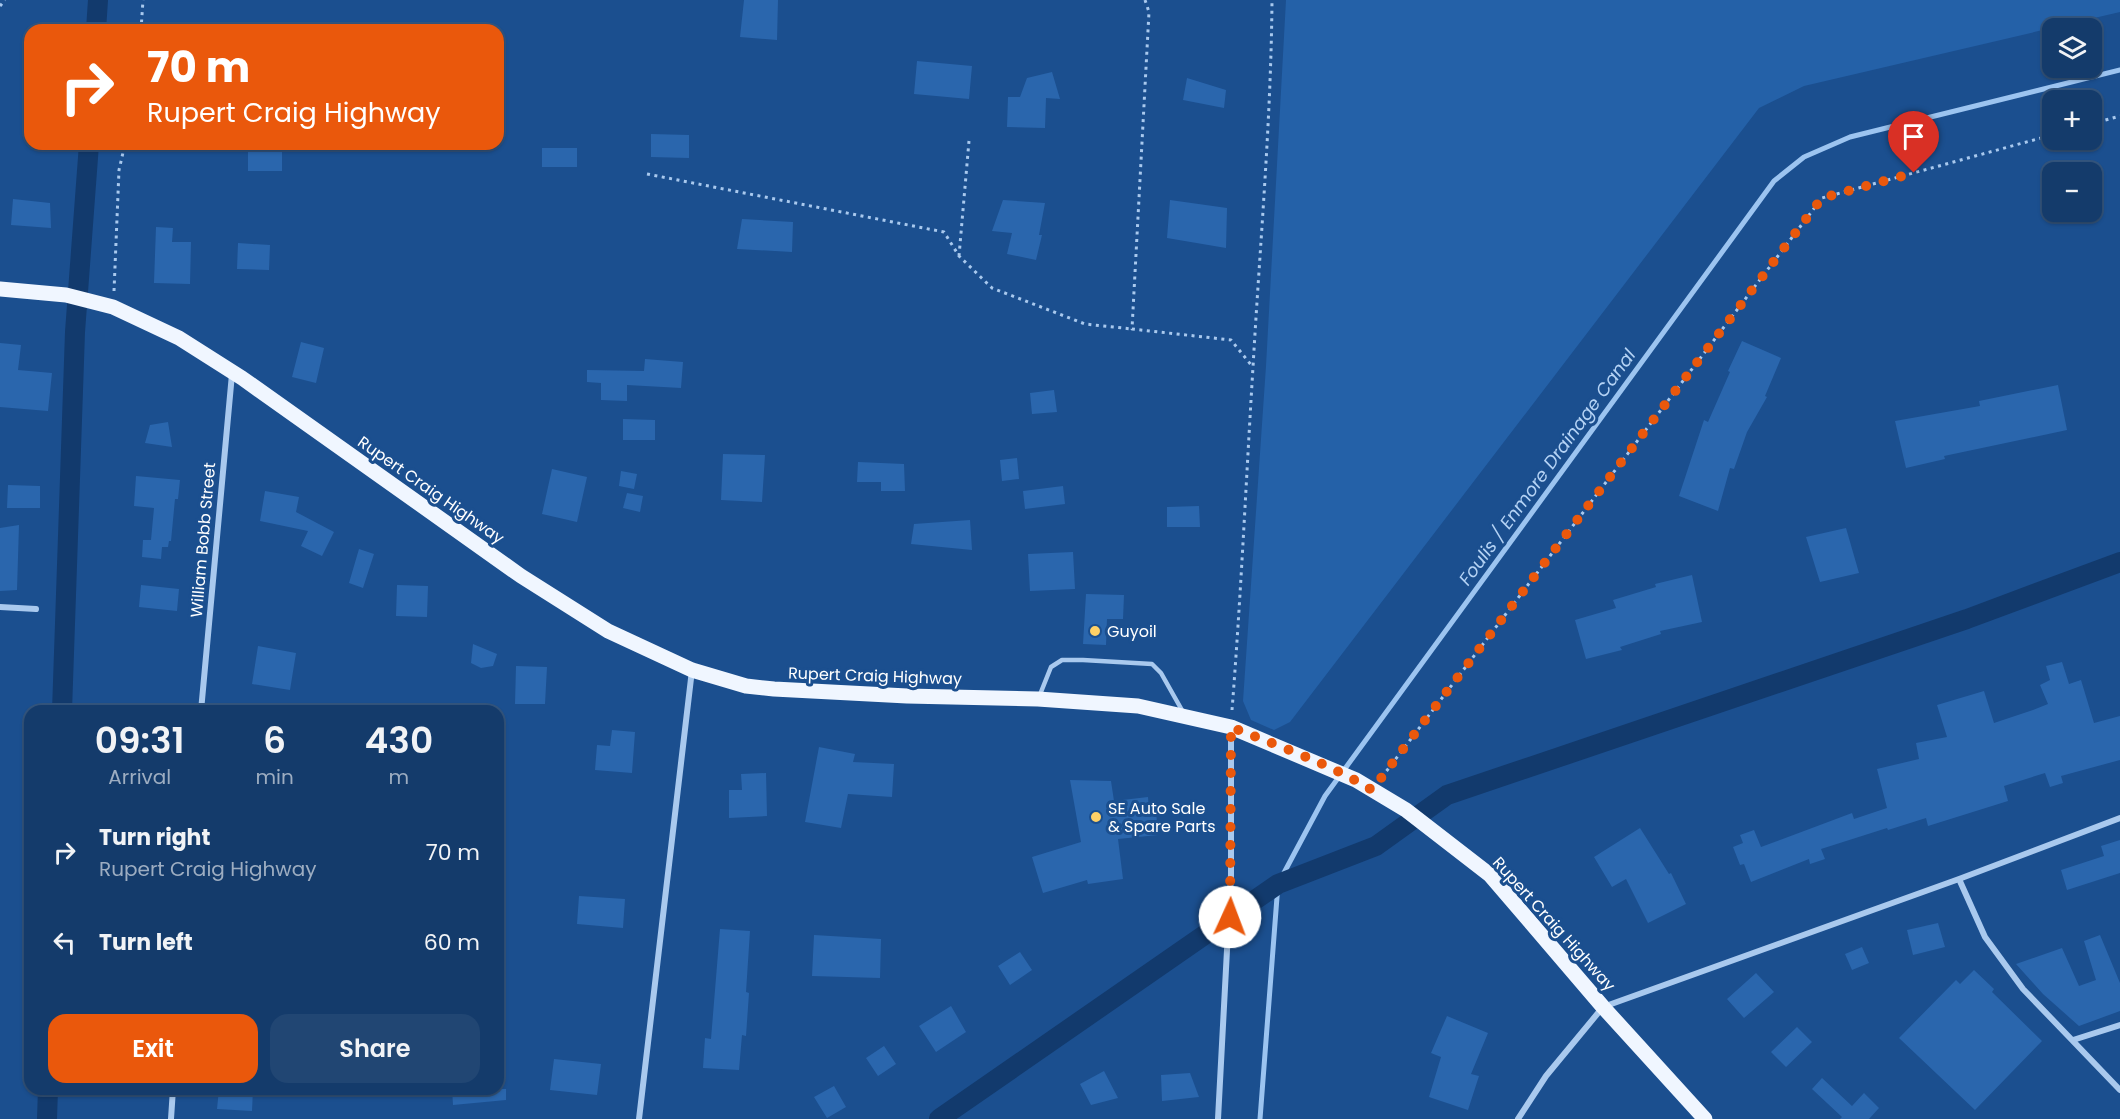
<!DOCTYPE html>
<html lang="en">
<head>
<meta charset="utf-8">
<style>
  body { margin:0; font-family:Poppins,sans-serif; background:#214673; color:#f1f3f6; height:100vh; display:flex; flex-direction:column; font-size:22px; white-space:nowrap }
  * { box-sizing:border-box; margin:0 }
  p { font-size:20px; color:#9dadc1 }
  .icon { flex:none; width:33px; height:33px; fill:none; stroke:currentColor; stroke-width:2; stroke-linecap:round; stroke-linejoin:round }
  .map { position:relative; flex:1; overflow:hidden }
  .side { position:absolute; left:24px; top:705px; width:480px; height:390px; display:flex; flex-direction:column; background:#143b6b; border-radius:18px; box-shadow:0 2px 4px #0004,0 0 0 2px #33557e }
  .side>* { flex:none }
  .hud { position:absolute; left:24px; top:24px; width:480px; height:126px; border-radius:18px; box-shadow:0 2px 4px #0004,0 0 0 2px #33557e; background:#ea580c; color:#fff; overflow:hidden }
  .tools { position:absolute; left:2042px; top:18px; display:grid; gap:12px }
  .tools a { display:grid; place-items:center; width:60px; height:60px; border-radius:12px; background:#143b6b; box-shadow:0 2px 4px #0004,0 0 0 2px #33557e; font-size:30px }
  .pin { position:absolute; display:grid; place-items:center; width:51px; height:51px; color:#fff; margin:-62px -26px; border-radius:50% 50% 50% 0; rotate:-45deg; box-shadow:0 0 6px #0007 }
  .pin .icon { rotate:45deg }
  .me { position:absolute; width:66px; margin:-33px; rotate:2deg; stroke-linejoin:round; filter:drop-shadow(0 0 4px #0008) }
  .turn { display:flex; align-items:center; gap:21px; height:126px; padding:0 24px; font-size:27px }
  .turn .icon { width:78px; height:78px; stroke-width:2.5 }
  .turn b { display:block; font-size:42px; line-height:51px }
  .eta { display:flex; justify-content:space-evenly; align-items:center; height:102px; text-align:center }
  .eta b { font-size:36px; font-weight:600; line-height:42px }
  .action { display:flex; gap:12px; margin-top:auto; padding:12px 24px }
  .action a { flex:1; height:69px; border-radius:18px; background:#ea580c; color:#fff; font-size:24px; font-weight:600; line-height:69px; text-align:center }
  .action a+a { background:#214673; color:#f1f3f6 }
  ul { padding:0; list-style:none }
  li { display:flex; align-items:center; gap:18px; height:90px; padding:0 24px }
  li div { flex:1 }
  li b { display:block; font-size:22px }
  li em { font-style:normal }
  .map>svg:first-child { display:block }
  .green { fill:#2461a8 }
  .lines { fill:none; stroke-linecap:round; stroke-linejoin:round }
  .stream { stroke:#9cc4f0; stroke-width:5 }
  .canal { stroke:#123a6d; stroke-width:20 }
  .building { fill:#2a66ad }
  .path { stroke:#a9c9ee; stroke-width:3; stroke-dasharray:3 4.5; stroke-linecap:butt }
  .lane { stroke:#a9c9ee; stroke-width:4.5 }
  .street { stroke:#a9c9ee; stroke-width:6 }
  .primary { stroke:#f0f6ff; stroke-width:15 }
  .route { stroke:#ea580c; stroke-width:10; stroke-dasharray:0 18 }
  .poi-dot { fill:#ffd166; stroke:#1b4f8f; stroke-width:2 }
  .labels { text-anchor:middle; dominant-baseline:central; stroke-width:6; stroke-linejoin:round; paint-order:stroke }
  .street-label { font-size:16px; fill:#fff; stroke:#1b4f8f }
  .poi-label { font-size:16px; fill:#fff; stroke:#1b4f8f; text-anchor:start }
  .water-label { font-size:18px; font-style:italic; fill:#b5d3f5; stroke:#1b4f8f }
</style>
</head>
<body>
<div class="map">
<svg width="2120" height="1119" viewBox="0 0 2120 1119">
  <rect width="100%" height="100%" fill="#1b4f8f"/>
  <!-- green -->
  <path class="green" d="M1286,0H2120V12L1804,86L1759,108L1290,722L1274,730L1251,720L1243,701L1266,366Z"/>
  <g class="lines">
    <!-- stream -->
    <path class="stream" d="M1260,1119L1278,884L1325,796L1774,181L1804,157L1850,137L2120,70"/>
    <!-- canal -->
    <path class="canal" d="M96,30L98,0
      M62,711L75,332L89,144
      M47,1119L48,1089
      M939,1119L1278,884L1376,846L1447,795L1967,619L2120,562"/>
  </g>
  <!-- building -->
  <path class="building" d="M744,0H778L777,40L740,37Z
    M917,61L972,66L969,99L914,94Z
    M1052,72L1060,99L1046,98L1045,128L1007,127L1008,97H1020L1027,78Z
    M1187,78L1226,90L1224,108L1183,100Z
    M651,134L689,135V158L651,157Z
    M248,144H282V171H248Z
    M542,148H577V167H542Z
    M13,199L50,203L51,228L11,225Z
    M1003,200L1045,203L1039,235H1042L1036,260L1007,254L1012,233L992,231Z
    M1170,200L1227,208L1226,248L1167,238Z
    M742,219L793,222L792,252L737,249Z
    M156,227L173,228L172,242H191L190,284L154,283Z
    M238,243L270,245L269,270L237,269Z
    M1742,341L1781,358L1765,396L1767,397L1747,432L1734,469L1730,468L1718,511L1679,496L1704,420L1708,422L1730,372L1728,371Z
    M301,342L324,348L316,383L292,377Z
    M0,343L21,345L18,370L52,373L48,411L0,407Z
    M645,359L683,362L681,388L627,385V401L601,400V383L587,382V370L644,371Z
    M2058,385L2067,430L1944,456L1945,459L1906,468L1895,421L1980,406L1979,401Z
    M1054,390L1057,412L1032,414L1030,393Z
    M623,419L655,420V440H623Z
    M168,422L172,447L145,443L150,425Z
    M723,454L765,455L762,502L721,500Z
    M1017,458L1019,479L1002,481L1000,460Z
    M858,462L904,464L905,491H881V482H857Z
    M552,469L587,477L577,522L542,514Z
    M621,471L637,474L634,489L619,486Z
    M136,476L180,480L178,499H175L171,541H169L168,547H162L161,559L142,557L143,540H151L154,508L134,506Z
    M8,485L40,486V508H7Z
    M1063,486L1065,504L1025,509L1023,491Z
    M265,491L299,497L296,512L334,532L322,556L301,546L308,531L260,521Z
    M627,493L643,496L640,512L623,508Z
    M1199,506L1200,527H1167V507Z
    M970,520L972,550L911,544L914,524Z
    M19,525L17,590L0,591V528Z
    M1846,528L1859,573L1820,582L1806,537Z
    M359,549L374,554L363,588L349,583Z
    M1073,552L1075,589L1030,591L1028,554Z
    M1692,575L1702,622L1660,631L1661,634L1620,647L1622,650L1586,659L1575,620L1616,608L1613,600L1656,587L1655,584Z
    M141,585L179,589L177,611L139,607Z
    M397,585L428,586L427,617L396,616Z
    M1086,594L1124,595L1123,619H1107L1106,645L1083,644Z
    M473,644L497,654L493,666L481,668L471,663Z
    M258,646L296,653L290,690L252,684Z
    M2062,662L2069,684L2081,680L2094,723L2120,716V760L2061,776L2063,783L2050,787L2045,773L2004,786L2008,801L1928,826L1926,818L1888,830L1887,828L1821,849L1825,859L1810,864L1809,859L1751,882L1744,864L1740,865L1733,847L1743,843L1740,835L1754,830L1761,847L1852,813L1854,819L1887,808L1877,769L1919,759L1916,743L1947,737L1937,705L1984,691L1994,723L2033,710L2048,704L2040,685L2050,680L2046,666Z
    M516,666L547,667L545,704H515Z
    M612,730L635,732L632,773L595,770L597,745L610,746Z
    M819,747L855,754L853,762L894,764L892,797L848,794L841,828L805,822Z
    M766,773L767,816L729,818V790H742L741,774Z
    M1070,780L1111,781L1114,801L1148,797L1149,812L1156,811L1158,835L1118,839L1123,879L1088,884L1087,880L1043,893L1032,857L1081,842Z
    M1640,828L1669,874L1671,873L1686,904L1648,923L1626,879L1612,887L1594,857Z
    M2120,840V873L2067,890L2061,870L2104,856L2101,846Z
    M579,896L625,899L623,928L577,924Z
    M1938,923L1945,947L1913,955L1907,930Z
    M720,929L750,931L746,992L749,993L746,1036L742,1035L739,1070L703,1068L705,1038L711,1039Z
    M814,935L881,939L880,978L812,976Z
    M2100,935L2120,983V1011L2079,1026L2043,994L2016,964L2062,948L2079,986L2096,980L2084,941Z
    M1862,947L1869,963L1852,970L1845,954Z
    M1020,952L1032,970L1010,985L998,966Z
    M1974,970L1994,989L1992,992L2042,1041L1975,1110L1899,1038L1956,980L1960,984Z
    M1756,973L1774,992L1744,1018L1727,999Z
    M951,1006L966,1032L936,1052L919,1026Z
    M1447,1016L1488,1033L1471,1074L1479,1076L1468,1110L1429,1097L1441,1057L1431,1053Z
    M1797,1027L1812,1042L1786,1067L1771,1052Z
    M884,1046L896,1064L878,1076L866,1058Z
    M554,1059L601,1064L597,1095L550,1090Z
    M1104,1071L1118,1098L1091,1105L1080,1084Z
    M1190,1073L1199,1097L1162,1101L1161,1075Z
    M1822,1078L1852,1106L1864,1093L1879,1108L1869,1119H1840L1842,1117L1812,1089Z
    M834,1086L846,1107L827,1118L814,1097Z
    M219,1089H253L252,1111L217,1109Z
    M452,1089H506V1100L453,1105Z"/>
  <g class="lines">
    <!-- path -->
    <path class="path" d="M1145,0L1149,12L1132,329L1231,340L1252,366
      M0,6L5,0
      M141,30L143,0
      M2091,124L2120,116
      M647,174L944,232L959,256L992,288L1085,324L1132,329
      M959,256L969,141
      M114,291L119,170L125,144
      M1232,710C1241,596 1246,481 1253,367C1260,244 1271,122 1272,0
      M1382,777L1822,198L2052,135"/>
    <!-- lane -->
    <path class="lane" d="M1039,697L1051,667L1062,660H1083L1152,664L1161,673L1183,712"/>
    <!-- street -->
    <path class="street" d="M0,607L36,609
      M201,711L232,374
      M1959,879L1985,937L2023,989L2120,1090
      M2073,1040L2120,1025
      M171,1119L173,1089
      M639,1119L692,670
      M1218,1119L1231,875V728
      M1518,1119L1546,1076L1603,1007L1959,879L2120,818"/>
    <!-- primary -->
    <path class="primary" d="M0,289L66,295L113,307L179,338L242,378L521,576L608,631L692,670L746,686L774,689L907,696L1038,699L1138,706L1231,727L1356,780L1406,810L1490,875L1603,1007L1705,1119"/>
  </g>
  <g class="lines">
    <!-- route -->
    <path class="route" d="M1230,917L1231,727C1278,746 1328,763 1372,790L1822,198L1914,173"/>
  </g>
  <!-- markers -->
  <g class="poi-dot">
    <circle cx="1095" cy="631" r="6"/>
    <circle cx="1096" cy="817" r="6"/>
  </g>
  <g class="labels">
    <!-- street labels -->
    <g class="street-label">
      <text transform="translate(431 490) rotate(35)">Rupert Craig Highway</text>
      <text transform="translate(203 540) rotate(-85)">William Bobb Street</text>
      <text transform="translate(875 676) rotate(2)">Rupert Craig Highway</text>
      <text transform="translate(1554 924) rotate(48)">Rupert Craig Highway</text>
    </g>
    <!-- poi labels -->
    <g class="poi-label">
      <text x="1107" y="631">Guyoil</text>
      <text x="1108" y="808">SE Auto Sale<tspan x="1108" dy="18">&amp; Spare Parts</tspan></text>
    </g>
    <!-- water labels -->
    <g class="water-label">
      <text transform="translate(1547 467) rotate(-54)">Foulis / Enmore Drainage Canal</text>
    </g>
  </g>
</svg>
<div class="tools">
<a><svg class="icon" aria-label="layers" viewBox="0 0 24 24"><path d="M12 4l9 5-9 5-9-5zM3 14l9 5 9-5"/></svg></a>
<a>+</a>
<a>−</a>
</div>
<div class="pin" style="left:1914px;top:173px;background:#d93025"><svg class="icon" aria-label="arrive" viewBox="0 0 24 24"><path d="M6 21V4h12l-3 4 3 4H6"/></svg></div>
<svg class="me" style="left:1230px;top:917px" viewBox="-20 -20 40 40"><circle r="19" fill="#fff"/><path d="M0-13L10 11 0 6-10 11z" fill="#ea580c"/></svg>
<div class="hud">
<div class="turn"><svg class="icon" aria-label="right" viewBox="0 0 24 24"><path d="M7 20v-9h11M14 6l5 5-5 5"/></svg><div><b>70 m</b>Rupert Craig Highway</div></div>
</div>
<section class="side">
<div class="eta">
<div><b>09:31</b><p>Arrival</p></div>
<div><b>6</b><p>min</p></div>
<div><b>430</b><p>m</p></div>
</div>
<ul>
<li><svg class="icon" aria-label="right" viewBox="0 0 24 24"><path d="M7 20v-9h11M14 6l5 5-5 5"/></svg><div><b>Turn right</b><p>Rupert Craig Highway</p></div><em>70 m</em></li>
<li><svg class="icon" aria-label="left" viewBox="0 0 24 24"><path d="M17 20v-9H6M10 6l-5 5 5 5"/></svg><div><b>Turn left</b></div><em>60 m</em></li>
</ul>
<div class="action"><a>Exit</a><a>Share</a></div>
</section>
</div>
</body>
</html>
